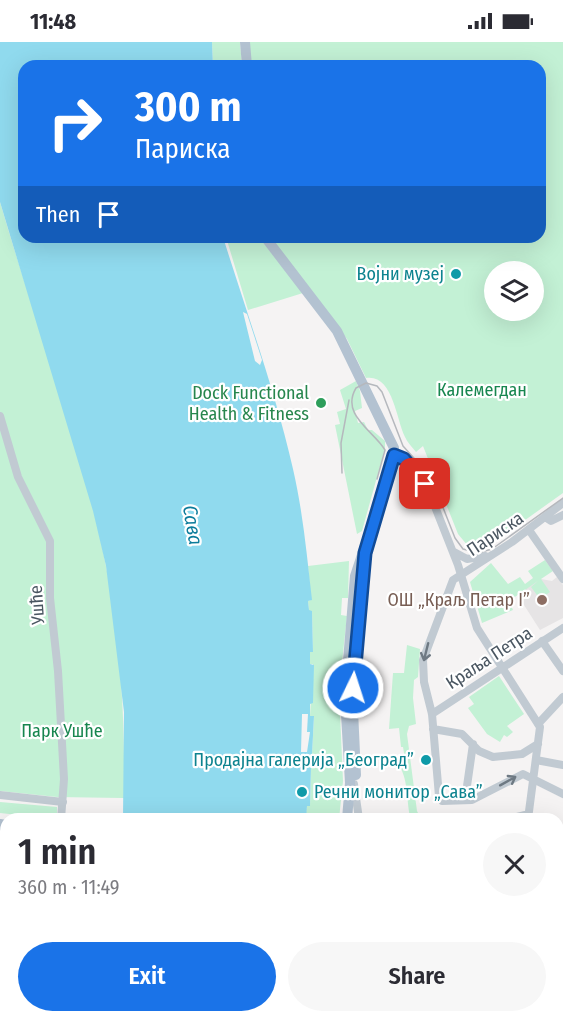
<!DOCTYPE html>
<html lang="en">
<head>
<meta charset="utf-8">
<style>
  body { margin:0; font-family:"Fira Sans Condensed",sans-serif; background:#f7f7f7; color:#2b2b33; height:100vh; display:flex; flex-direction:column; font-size:22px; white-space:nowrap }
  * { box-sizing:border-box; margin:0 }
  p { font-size:20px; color:#7c7c81 }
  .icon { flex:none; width:33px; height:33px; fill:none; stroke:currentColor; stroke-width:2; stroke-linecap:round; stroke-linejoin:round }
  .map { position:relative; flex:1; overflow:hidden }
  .panel { position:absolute; left:0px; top:771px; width:564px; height:210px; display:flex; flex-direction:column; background:#fff; border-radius:18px 18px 0 0; box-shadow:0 6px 24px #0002 }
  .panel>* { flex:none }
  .guide { position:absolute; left:18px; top:18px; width:528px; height:183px; border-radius:18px; box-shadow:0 6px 24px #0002; background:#1a73e8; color:#fff; overflow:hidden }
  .tools { position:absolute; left:484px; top:219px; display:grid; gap:12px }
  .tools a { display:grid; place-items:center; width:60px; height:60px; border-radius:50%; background:#fff; box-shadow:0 6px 24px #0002; font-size:30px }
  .pin { position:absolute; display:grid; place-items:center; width:51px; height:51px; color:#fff; margin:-26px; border-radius:12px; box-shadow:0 3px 9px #0006 }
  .me { position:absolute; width:66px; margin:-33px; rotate:4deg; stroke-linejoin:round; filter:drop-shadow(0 0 4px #0008) }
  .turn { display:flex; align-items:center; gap:21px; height:126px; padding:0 18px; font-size:27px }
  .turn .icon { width:78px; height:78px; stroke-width:2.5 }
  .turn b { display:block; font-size:42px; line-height:51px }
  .then { display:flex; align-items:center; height:57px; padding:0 18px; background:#0003; gap:12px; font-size:22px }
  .round { display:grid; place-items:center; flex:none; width:63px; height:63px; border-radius:32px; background:#f7f7f7 }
  .overview { display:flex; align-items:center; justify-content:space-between; height:102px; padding:0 18px }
  h1 { font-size:36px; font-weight:600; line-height:45px }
  .action { display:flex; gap:12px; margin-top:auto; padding:12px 18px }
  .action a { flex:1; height:69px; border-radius:36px; background:#1a73e8; color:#fff; font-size:24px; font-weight:600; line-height:69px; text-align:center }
  .action a+a { background:#f7f7f7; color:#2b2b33 }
  .status { display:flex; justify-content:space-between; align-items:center; height:42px; padding:0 30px; background:#fff; direction:ltr }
  .status svg { height:16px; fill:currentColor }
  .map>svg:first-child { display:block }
  .commercial { fill:#fdf9ef }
  .education { fill:#e6e4e5 }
  .green { fill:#c3f1d5; fill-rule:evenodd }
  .water { fill:#90daee }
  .pier { fill:#f5f3f3 }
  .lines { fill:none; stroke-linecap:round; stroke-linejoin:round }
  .minor { stroke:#c1cad2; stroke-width:8 }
  .major { stroke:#b3c2d1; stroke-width:10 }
  .tram { stroke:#b5b8bd; stroke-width:1.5 }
  .oneway { stroke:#6e7983 }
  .route-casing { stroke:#114b97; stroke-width:15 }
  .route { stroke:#1a73e8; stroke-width:10 }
  .culture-dot { fill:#0f9aa8; stroke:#fff; stroke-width:2 }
  .leisure-dot { fill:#2e9e5b; stroke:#fff; stroke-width:2 }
  .education-dot { fill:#8d6e63; stroke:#fff; stroke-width:2 }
  .labels { text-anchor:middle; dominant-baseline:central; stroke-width:4.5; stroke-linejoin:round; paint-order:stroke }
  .culture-label { font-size:18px; fill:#0d838f; stroke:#fff; text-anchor:end }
  .park-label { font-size:18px; fill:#17864f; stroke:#fff }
  .leisure-label { font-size:18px; fill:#27864d; stroke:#fff; text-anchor:end }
  .street-label { font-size:18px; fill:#4a5661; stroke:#fff }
  .education-label { font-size:18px; fill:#785e54; stroke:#fff; text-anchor:end }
  .water-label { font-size:20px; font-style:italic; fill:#0c7c9b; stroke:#fff }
</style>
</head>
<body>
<div class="status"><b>11:48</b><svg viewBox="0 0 49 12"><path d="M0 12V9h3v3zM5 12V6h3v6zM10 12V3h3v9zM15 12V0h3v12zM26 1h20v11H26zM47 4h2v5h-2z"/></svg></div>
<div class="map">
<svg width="563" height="981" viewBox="0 0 563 981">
  <rect width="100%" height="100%" fill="#f5f3f3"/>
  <!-- commercial -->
  <path class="commercial" d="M372,975H403L417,981H369Z"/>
  <!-- education -->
  <path class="education" d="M557,535L563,543V576L540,588L517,552L541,537L552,539Z"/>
  <!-- green -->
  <path class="green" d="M212,0H240L242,24H213Z
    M249,0H563V451L486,506L468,504L458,492L423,404L416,410C412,405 407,400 405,395C396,377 393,332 366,336L347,297L268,195H540V24H251ZM495,230H534V268H495Z
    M0,160C38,291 90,422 112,557C122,623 125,690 124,756L57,755L0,749Z
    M226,195H259L303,251L248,268Z
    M356,339L360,349L362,366L355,369L358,381L364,380L368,388H372L385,399V406L362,489L357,492L335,383L340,382L337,370L346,367L340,348Z
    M545,518L553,529L541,537L550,550L540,557L531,545L538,539L509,559L513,568L482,581L470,540L491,521L508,542L520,535L525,542L533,536L528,529Z
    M349,519L348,556H342L341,573L347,574L339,648L343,739L339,777H305L307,764H310L311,726H308V713H312L314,675L310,674L313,622H310V610H313L312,569H309L308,559L311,558L308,524Z
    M407,603L420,607L418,635L414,638L413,656L416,682L409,684L407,692L417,769L421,777L410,775C406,755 409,736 396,718L405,717L403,705H401L399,686L389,687L393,631H404Z
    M499,634L524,672L507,684L513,690L507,695L504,693L500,700L487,692L468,666L474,662L469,655Z
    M0,760L57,765V777L0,771Z
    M0,799L6,800V824H0Z"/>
  <!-- water -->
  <path class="water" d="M0,0H212L213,24H24V195H223C247,272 275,348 293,427C303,470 307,515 312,558L308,559L309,568L312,569L313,610H310V622L314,623L313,661L310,662V674H314L312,713H308V725L311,726L310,764H307L306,777H123L124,670L106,524L93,469L0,160Z
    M84,975H273L272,981H82Z"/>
  <!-- pier -->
  <path class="pier" d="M243,270L247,272L262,318L260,323L255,319Z
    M302,672H308L307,690H310L307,710H301Z"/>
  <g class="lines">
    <!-- minor -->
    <path class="minor" d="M0,374L18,435L50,499V556L58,629L64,737L61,777
      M394,413L404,417L428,447L458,523L477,586L540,685L528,777
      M563,461L512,500L453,538L423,618L424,640L432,672L439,754L442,759L472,758L523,732L563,752
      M545,475L551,479L563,473
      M529,488L563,537
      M454,510L467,517L485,514
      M542,599L563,629
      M432,672L563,586
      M538,682L563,655
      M433,687L462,692L479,709L493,715L522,712L538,702
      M536,718L563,723
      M354,742L359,777
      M0,753L63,760
      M465,758L473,702
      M508,777L529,772
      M0,826H6
      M558,936L563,938
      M555,975L559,981
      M314,981L315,975
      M536,981L552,975"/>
    <!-- major -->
    <path class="major" d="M245,0L247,24
      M265,195L337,289L394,406L391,425L355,534L345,655L350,741L347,777
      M355,613L353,668L356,733
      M0,782L6,783
      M0,790L6,791
      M558,863L563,866
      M412,975L423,981
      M436,975L444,981
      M301,981L302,975"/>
    <!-- tram -->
    <path class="tram" d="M342,431L341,401L349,358
      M377,437L385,408C374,389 340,373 356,346L366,341L377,344L382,350L403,404L431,435L455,496L463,507L478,511L492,507L563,456"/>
  </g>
  <!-- one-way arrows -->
  <defs><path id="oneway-shaft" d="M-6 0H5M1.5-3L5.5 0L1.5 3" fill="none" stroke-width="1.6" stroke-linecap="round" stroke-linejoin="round" transform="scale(1.5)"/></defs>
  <g class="oneway">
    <use href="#oneway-shaft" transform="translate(426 610) rotate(104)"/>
    <use href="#oneway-shaft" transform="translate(508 739) rotate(-29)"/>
  </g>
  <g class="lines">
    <!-- route casing -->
    <g class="route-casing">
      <path id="route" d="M353,646L365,511L394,413L404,417L425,442"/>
    </g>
    <!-- route -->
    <use href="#route" class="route"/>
  </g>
  <!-- markers -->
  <g class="culture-dot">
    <circle cx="456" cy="232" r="6"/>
    <circle cx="426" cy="718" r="6"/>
    <circle cx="302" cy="750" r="6"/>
  </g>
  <circle class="leisure-dot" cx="321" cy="361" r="6"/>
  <circle class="education-dot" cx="542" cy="558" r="6"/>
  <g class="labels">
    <!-- culture labels -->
    <g class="culture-label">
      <text x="444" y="232">Војни музеј</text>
      <text x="414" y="718">Продајна галерија „Београд”</text>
      <text x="314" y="750" text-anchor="start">Речни монитор „Сава”</text>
    </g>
    <!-- park labels -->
    <g class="park-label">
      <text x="482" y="348">Калемегдан</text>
      <text x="62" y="689">Парк Ушће</text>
    </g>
    <!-- leisure labels -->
    <g class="leisure-label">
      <text x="309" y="351">Dock Functional<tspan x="309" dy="21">Health &amp; Fitness</tspan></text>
    </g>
    <!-- street labels -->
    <g class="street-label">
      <text transform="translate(495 492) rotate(-34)">Париска</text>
      <text transform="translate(37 563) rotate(-94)">Ушће</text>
      <text transform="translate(489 616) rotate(-33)">Краља Петра</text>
    </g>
    <!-- education labels -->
    <g class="education-label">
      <text x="530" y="558">ОШ „Краљ Петар I”</text>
    </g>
    <!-- water labels -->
    <g class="water-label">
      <text transform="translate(193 483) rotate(80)">Сава</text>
    </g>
  </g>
</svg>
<div class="tools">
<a><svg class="icon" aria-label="layers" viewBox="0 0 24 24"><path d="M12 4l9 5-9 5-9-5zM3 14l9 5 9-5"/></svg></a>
</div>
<div class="pin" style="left:425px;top:442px;background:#d93025"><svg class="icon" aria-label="arrive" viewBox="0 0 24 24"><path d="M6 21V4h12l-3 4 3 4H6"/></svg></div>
<svg class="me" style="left:353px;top:646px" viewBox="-20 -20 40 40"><circle r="17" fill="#1a73e8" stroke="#fff" stroke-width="3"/><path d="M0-11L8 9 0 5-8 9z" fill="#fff"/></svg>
<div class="guide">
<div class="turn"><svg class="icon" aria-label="right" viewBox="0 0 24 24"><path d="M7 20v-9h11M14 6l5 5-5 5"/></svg><div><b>300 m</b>Париска</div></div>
<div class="then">Then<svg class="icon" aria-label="arrive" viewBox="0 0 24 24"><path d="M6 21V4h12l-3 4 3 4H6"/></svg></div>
</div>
<section class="panel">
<div class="overview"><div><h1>1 min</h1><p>360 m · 11:49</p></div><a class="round"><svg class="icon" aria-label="close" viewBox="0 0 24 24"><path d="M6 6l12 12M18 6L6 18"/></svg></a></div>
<div class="action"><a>Exit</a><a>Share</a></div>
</section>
</div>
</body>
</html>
